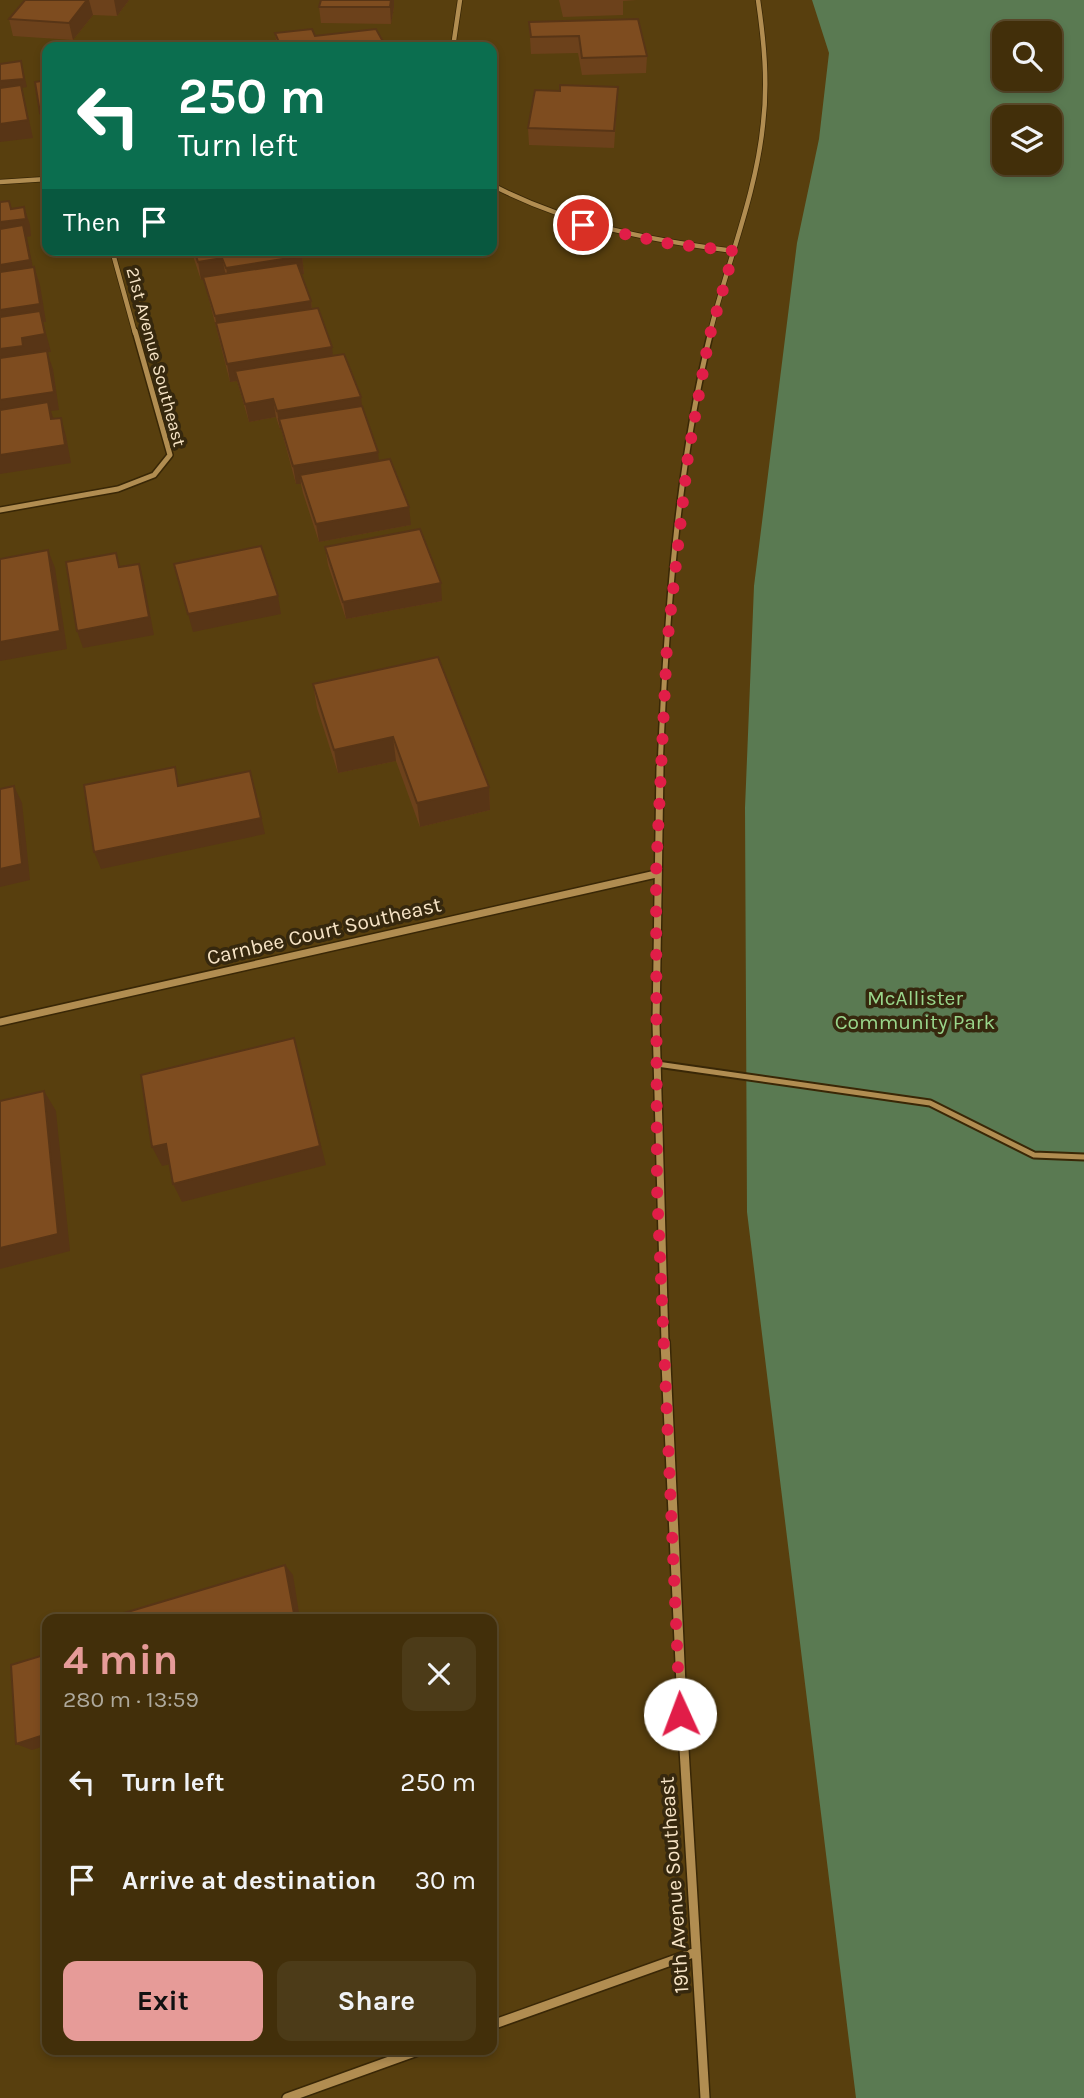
<!DOCTYPE html>
<html lang="en">
<head>
<meta charset="utf-8">
<style>
  body { margin:0; font-family:Karla,sans-serif; background:#4c3b18; color:#f1f3f6; height:100vh; display:flex; flex-direction:column; font-size:26px; white-space:nowrap }
  * { box-sizing:border-box; margin:0 }
  p { font-size:23px; color:#aea99c }
  .icon { flex:none; width:38px; height:38px; fill:none; stroke:currentColor; stroke-width:2; stroke-linecap:round; stroke-linejoin:round }
  .map { position:relative; flex:1; overflow:hidden }
  .panel { position:absolute; left:42px; top:1614px; width:455px; height:441px; display:flex; flex-direction:column; background:#422f0a; border-radius:14px; box-shadow:0 4px 10px #0003,0 0 0 2px #5a4a2b }
  .panel>* { flex:none }
  .top-card { position:absolute; left:42px; top:42px; width:455px; height:214px; border-radius:14px; box-shadow:0 4px 10px #0003,0 0 0 2px #5a4a2b; background:#0b6e4f; color:#fff; overflow:hidden }
  .fabs { position:absolute; left:992px; top:21px; display:grid; gap:14px }
  .fabs a { display:grid; place-items:center; width:70px; height:70px; border-radius:14px; background:#422f0a; box-shadow:0 4px 10px #0003,0 0 0 2px #5a4a2b; font-size:35px }
  .pin { position:absolute; display:grid; place-items:center; width:60px; height:60px; color:#fff; margin:-30px; border:4px solid #fff; border-radius:50%; box-shadow:0 2px 7px #0007 }
  .me { position:absolute; width:77px; margin:-38px; rotate:358deg; stroke-linejoin:round; filter:drop-shadow(0 0 5px #0008) }
  .turn { display:flex; align-items:center; gap:24px; height:147px; padding:0 21px; font-size:32px }
  .turn .icon { width:91px; height:91px; stroke-width:2.5 }
  .turn b { display:block; font-size:49px; line-height:60px }
  .then { display:flex; align-items:center; height:66px; padding:0 21px; background:#0003; gap:14px; font-size:26px }
  .round { display:grid; place-items:center; flex:none; width:74px; height:74px; border-radius:14px; background:#4c3b18 }
  .overview { display:flex; align-items:center; justify-content:space-between; height:119px; padding:0 21px }
  h1 { font-size:42px; font-weight:700; line-height:52px; color:#e69b98 }
  .primary-button { display:flex; gap:14px; margin-top:auto; padding:14px 21px }
  .primary-button a { flex:1; height:80px; border-radius:14px; background:#e69b98; color:#111; font-size:28px; font-weight:700; line-height:80px; text-align:center }
  .primary-button a+a { background:#4c3b18; color:#f1f3f6 }
  ul { padding:0; list-style:none }
  li { display:flex; align-items:center; gap:21px; height:98px; padding:0 21px }
  li div { flex:1 }
  li b { display:block; font-size:26px }
  li em { font-style:normal }
  .map>svg:first-child { display:block }
  .green { fill:#5a7a52; fill-rule:evenodd }
  .lines { fill:none; stroke-linecap:round; stroke-linejoin:round }
  .lane-casing { stroke:#392706; stroke-width:9 }
  .street-far3-casing { stroke:#392706; stroke-width:6 }
  .street-far2-casing { stroke:#392706; stroke-width:8 }
  .street-far1-casing { stroke:#392706; stroke-width:10 }
  .street-casing { stroke:#392706; stroke-width:12 }
  .lane { stroke:#b18d51; stroke-width:5 }
  .street-far3 { stroke:#b18d51; stroke-width:4.5 }
  .street-far2 { stroke:#b18d51; stroke-width:5 }
  .street-far1 { stroke:#b18d51; stroke-width:7 }
  .street { stroke:#b18d51; stroke-width:9 }
  .wall { fill:#6c411b }
  .shaded-wall { fill:#583516 }
  .building { fill:#7e4c1f; stroke:#583516; stroke-width:2 }
  .route { stroke:#e11d48; stroke-width:12; stroke-dasharray:0 21.6 }
  .labels { text-anchor:middle; dominant-baseline:central; stroke-width:7; stroke-linejoin:round; paint-order:stroke }
  .far-street-label { font-size:18px; fill:#f7e4c6; stroke:#36280e }
  .street-label { font-size:21px; fill:#f7e4c6; stroke:#36280e }
  .park-label { font-size:21px; fill:#9ad68b; stroke:#36280e }
</style>
</head>
<body>
<div class="map">
<svg width="1084" height="2098" viewBox="0 0 1084 2098">
  <rect width="100%" height="100%" fill="#583f0e"/>
  <!-- green -->
  <path class="green" d="M812,0H1084V2098H856L747,1212L745,808L754,586L797,243L819,139L829,53ZM1004,33H1050V79H1004ZM1004,117H1050V163H1004Z"/>
  <g class="lines">
    <!-- lane casing -->
    <g class="lane-casing">
      <path id="lane" d="M657,1064L930,1103L1034,1155L1084,1157"/>
    </g>
    <!-- street-far3 casing -->
    <g class="street-far3-casing">
      <path id="street-far3" d="M453,47L460,0
        M0,182L47,179
        M492,185C569,225 649,240 734,251
        M112,250L135,333
        M710,333C727,263 756,195 763,124C768,82 764,41 758,0"/>
    </g>
    <!-- street-far2 casing -->
    <g class="street-far2-casing">
      <path id="street-far2" d="M0,510L118,489L154,475L170,455L135,331
        M660,769C666,623 676,473 711,331"/>
    </g>
    <!-- street-far1 casing -->
    <g class="street-far1-casing">
      <path id="street-far1" d="M660,767L656,1023L665,1343
        M0,1022L656,874"/>
    </g>
    <!-- street casing -->
    <g class="street-casing">
      <path id="street" d="M665,1342L684,1749L705,2098
        M492,2025L696,1952
        M287,2098L423,2049"/>
    </g>
    <!-- lane -->
    <use href="#lane" class="lane"/>
    <!-- street-far3 -->
    <use href="#street-far3" class="street-far3"/>
    <!-- street-far2 -->
    <use href="#street-far2" class="street-far2"/>
    <!-- street-far1 -->
    <use href="#street-far1" class="street-far1"/>
    <!-- street -->
    <use href="#street" class="street"/>
  </g>
  <!-- wall -->
  <path class="wall" d="M25,0H129L117,16L93,15L73,40L13,36L9,19Z
    M321,0H394V7L391,24L321,23L319,7Z
    M559,0H637L623,1V15L563,17Z
    M529,22L647,56L646,73L582,75L578,53L531,54Z
    M275,33L315,36L386,47H277Z
    M617,104L614,148L529,145L528,128Z
    M191,250H299L302,256L304,274H301L311,301L312,309L333,355L362,407L379,461L411,525L319,542L303,493L301,484H296L281,429H280L276,417L249,422L237,381L230,382L204,280H201Z
    M325,547L442,601L346,619L328,565Z
    M313,684L489,787L490,810L420,827L396,761L338,773L317,708Z"/>
  <!-- shaded-wall -->
  <path class="shaded-wall" d="M87,0H89L93,15L73,40L69,23Z
    M114,0H129L117,16Z
    M391,0H394V7L391,24L390,7Z
    M21,61L27,87L22,88L33,138L0,142V81Z
    M47,112V130H45L40,113Z
    M9,201L15,220L24,207L30,225L31,236L27,237L35,278L0,283V222L11,209Z
    M302,256L304,274L230,286L226,268Z
    M222,258L226,276L201,280L198,262Z
    M34,267L40,285L46,322H43L51,352H47L53,369L59,410L51,411L54,420L0,419V310Z
    M311,301L313,319L218,333L215,316Z
    M332,347L334,365L235,371L237,381L230,382L227,364Z
    M361,397L363,415L279,419L281,429H280L277,411Z
    M273,399L276,417L249,422L245,404Z
    M61,418L66,436L71,463L0,474V455Z
    M378,452L380,470L300,475L301,484H296L293,466Z
    M409,507L411,525L319,542L316,524Z
    M48,550L55,568L67,649L0,661V642Z
    M139,564L144,582L154,635L83,648L77,631Z
    M441,583L442,601L346,619L343,602Z
    M278,596L281,614L193,632L188,614Z
    M393,737L396,761L338,773L334,750Z
    M14,786L22,803L30,880L0,887V869Z
    M489,787L490,810L420,827L417,803Z
    M255,788L265,834L101,869L94,852Z
    M294,1038L326,1165L182,1202L173,1184Z
    M44,1091L56,1111L70,1251L0,1269V1248Z
    M166,1144L175,1163L162,1166L152,1147Z
    M285,1565L293,1575L300,1619H295Z
    M47,1734V1745L32,1750L16,1744Z"/>
  <!-- building -->
  <path class="building" d="M25,0H87L69,23L9,19Z
    M321,0H391L390,7H319Z
    M638,19L647,56L582,58L579,36L531,37L529,22Z
    M312,29L315,36L376,29L386,47H281L275,33Z
    M21,61L24,79L0,81V64Z
    M47,80V112L40,113L35,82Z
    M21,85L28,120L0,124V88Z
    M560,85L618,87L614,131L528,128L535,90L560,91Z
    M9,201L11,209L24,207L26,219L0,222V202Z
    M23,225L30,260L0,265V229Z
    M194,250H299L302,256L226,268L222,258L198,262Z
    M297,263L311,301L215,316L203,277Z
    M34,267L40,304L0,310V272Z
    M318,308L332,347L227,364L216,323Z
    M40,311L45,334L22,338L23,346L0,349V317Z
    M47,351L54,392L0,400V358Z
    M344,354L361,397L277,411L273,399L245,404L235,371Z
    M48,402L51,419L61,418L65,445L0,455V410Z
    M362,406L378,452L293,466L279,419Z
    M390,459L409,507L316,524L300,475Z
    M420,529L441,583L343,602L325,547Z
    M261,546L278,596L188,614L174,564Z
    M48,550L60,631L0,642V559Z
    M116,553L119,567L139,564L149,617L77,631L66,562Z
    M438,657L489,787L417,803L393,737L334,750L313,684Z
    M175,767L178,786L250,771L261,818L94,852L84,785Z
    M14,786L22,864L0,869V789Z
    M294,1038L320,1146L173,1184L166,1144L152,1147L141,1075Z
    M44,1091L58,1234L0,1248V1101Z
    M285,1565L295,1619H104Z
    M47,1654V1734L16,1744L11,1665Z"/>
  <g class="lines">
    <!-- route -->
    <path class="route" d="M583,225L666,243L734,251L709,338L688,456L667,645L656,874L657,1188L680,1714"/>
  </g>
  <g class="labels">
    <!-- far-street labels -->
    <g class="far-street-label">
      <text transform="translate(156 357) rotate(75)">21st Avenue Southeast</text>
    </g>
    <!-- street labels -->
    <g class="street-label">
      <text transform="translate(324 931) rotate(-13)">Carnbee Court Southeast</text>
      <text transform="translate(674 1885) rotate(-94)">19th Avenue Southeast</text>
    </g>
    <!-- park labels -->
    <g class="park-label">
      <text x="915" y="998">McAllister<tspan x="915" dy="24">Community Park</tspan></text>
    </g>
  </g>
</svg>
<div class="fabs">
<a><svg class="icon" aria-label="search" viewBox="0 0 24 24"><circle cx="10" cy="10" r="6"/><path d="M15 15l6 6"/></svg></a>
<a><svg class="icon" aria-label="layers" viewBox="0 0 24 24"><path d="M12 4l9 5-9 5-9-5zM3 14l9 5 9-5"/></svg></a>
</div>
<div class="pin" style="left:583px;top:225px;background:#d93025"><svg class="icon" aria-label="arrive" viewBox="0 0 24 24"><path d="M6 21V4h12l-3 4 3 4H6"/></svg></div>
<svg class="me" style="left:680px;top:1714px" viewBox="-20 -20 40 40"><circle r="19" fill="#fff"/><path d="M0-13L10 11 0 6-10 11z" fill="#e11d48"/></svg>
<div class="top-card">
<div class="turn"><svg class="icon" aria-label="left" viewBox="0 0 24 24"><path d="M17 20v-9H6M10 6l-5 5 5 5"/></svg><div><b>250 m</b>Turn left</div></div>
<div class="then">Then<svg class="icon" aria-label="arrive" viewBox="0 0 24 24"><path d="M6 21V4h12l-3 4 3 4H6"/></svg></div>
</div>
<section class="panel">
<div class="overview"><div><h1>4 min</h1><p>280 m · 13:59</p></div><a class="round"><svg class="icon" aria-label="close" viewBox="0 0 24 24"><path d="M6 6l12 12M18 6L6 18"/></svg></a></div>
<ul>
<li><svg class="icon" aria-label="left" viewBox="0 0 24 24"><path d="M17 20v-9H6M10 6l-5 5 5 5"/></svg><div><b>Turn left</b></div><em>250 m</em></li>
<li><svg class="icon" aria-label="arrive" viewBox="0 0 24 24"><path d="M6 21V4h12l-3 4 3 4H6"/></svg><div><b>Arrive at destination</b></div><em>30 m</em></li>
</ul>
<div class="primary-button"><a>Exit</a><a>Share</a></div>
</section>
</div>
</body>
</html>
